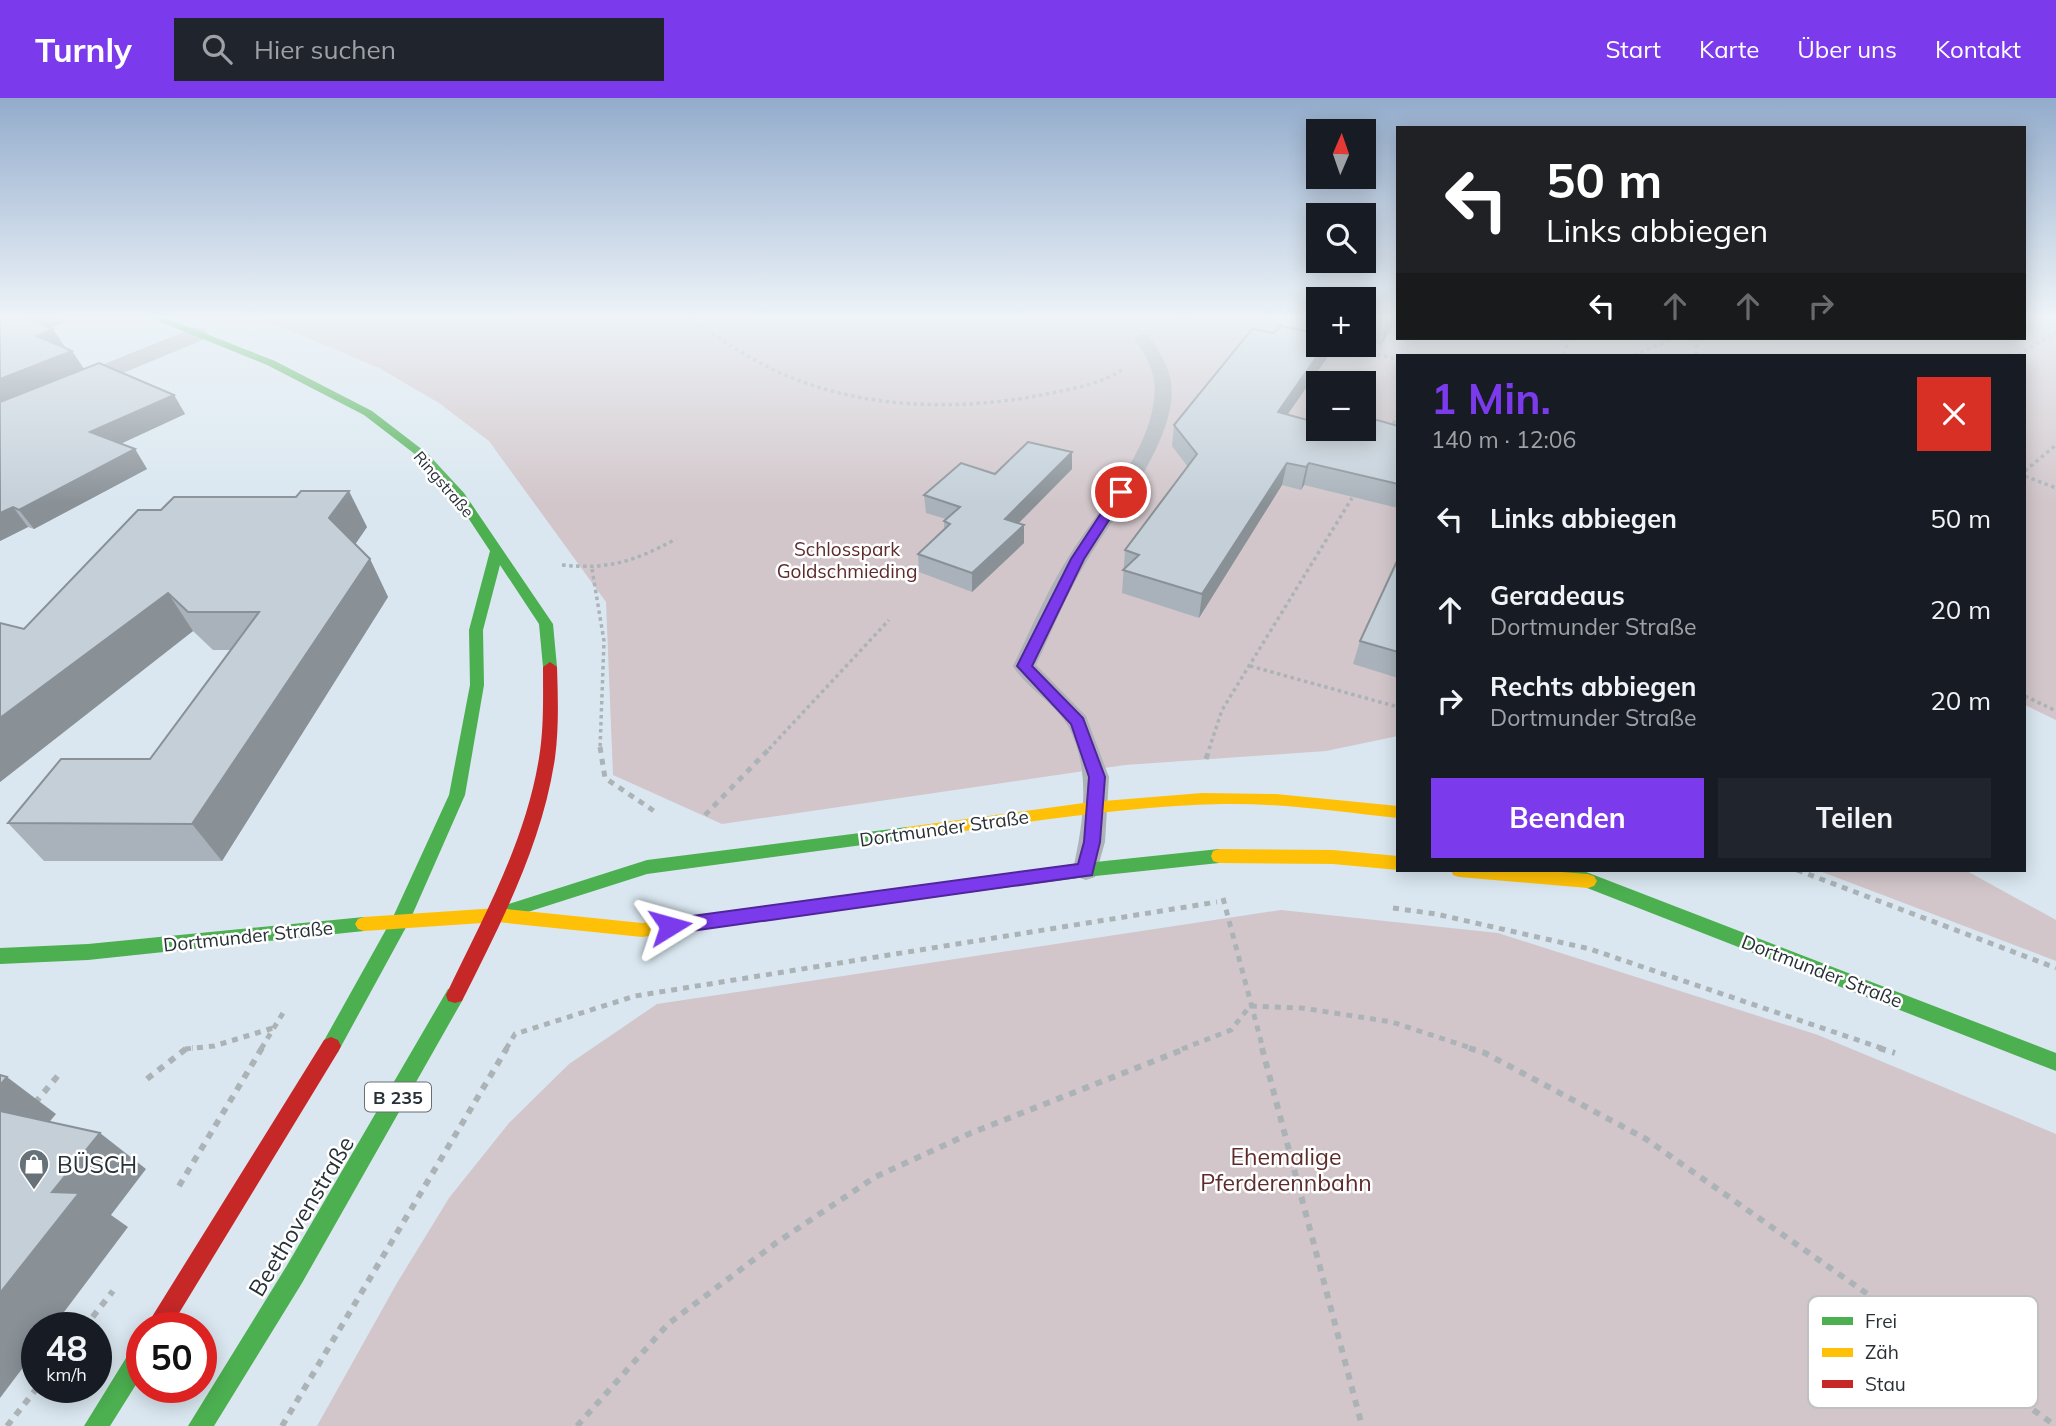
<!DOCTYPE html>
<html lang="de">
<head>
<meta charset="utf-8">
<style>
  body { margin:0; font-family:Mulish,sans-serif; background:#20242c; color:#f1f3f6; height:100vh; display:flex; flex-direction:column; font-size:26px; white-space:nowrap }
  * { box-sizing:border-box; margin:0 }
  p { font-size:23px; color:#9ea1a6 }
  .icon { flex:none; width:38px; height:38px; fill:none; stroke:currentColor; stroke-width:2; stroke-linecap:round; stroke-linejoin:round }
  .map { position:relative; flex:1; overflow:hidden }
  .drawer { position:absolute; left:1396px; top:256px; width:630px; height:518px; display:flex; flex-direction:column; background:#171b24; border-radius:0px; box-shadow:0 4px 18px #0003 }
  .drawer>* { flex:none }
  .banner { position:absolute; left:1396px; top:28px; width:630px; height:214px; border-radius:0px; box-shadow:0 4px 18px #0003; background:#202124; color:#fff; overflow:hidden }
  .needle { width:46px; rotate:2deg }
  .tools { position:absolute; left:1306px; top:21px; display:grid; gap:14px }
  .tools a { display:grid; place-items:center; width:70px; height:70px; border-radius:0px; background:#171b24; box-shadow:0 4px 18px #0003; font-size:35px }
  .speed { position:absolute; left:21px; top:1214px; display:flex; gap:14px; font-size:35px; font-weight:700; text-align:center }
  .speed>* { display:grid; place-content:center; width:91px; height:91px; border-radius:50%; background:#171b24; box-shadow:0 4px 18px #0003; line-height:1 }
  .speed small { font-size:18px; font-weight:400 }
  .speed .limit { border:10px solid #d22; background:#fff; color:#111 }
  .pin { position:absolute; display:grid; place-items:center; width:60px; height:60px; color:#fff; margin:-30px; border:4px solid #fff; border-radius:50%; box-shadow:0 2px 7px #0007 }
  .me { position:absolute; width:77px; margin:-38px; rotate:82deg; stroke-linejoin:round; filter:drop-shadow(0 0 5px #0008) }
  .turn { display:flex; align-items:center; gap:24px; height:147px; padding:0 35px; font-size:32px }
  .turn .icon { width:91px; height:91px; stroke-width:2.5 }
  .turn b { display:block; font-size:49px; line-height:60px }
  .lanes { display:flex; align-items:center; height:66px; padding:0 35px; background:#0003; justify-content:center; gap:35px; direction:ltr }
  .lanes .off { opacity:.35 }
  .round { display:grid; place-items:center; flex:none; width:74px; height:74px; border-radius:0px; background:#20242c }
  .overview { display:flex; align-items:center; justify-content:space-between; height:119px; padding:0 35px }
  h1 { font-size:42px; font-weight:700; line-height:52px; color:#7c3aed }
  .button { display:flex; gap:14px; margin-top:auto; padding:14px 35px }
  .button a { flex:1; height:80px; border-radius:0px; background:#7c3aed; color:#fff; font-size:28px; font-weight:700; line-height:80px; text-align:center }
  .button a+a { background:#20242c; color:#f1f3f6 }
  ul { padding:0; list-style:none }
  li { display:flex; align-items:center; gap:21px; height:91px; padding:0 35px }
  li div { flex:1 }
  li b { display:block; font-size:26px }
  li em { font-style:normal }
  header { display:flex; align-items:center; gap:42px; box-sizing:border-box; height:98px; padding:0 35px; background:#7c3aed; color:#fff }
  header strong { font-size:33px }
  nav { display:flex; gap:38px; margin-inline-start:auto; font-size:24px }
  .search { width:490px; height:63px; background:#20242c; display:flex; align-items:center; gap:18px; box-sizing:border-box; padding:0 24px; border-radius:0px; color:#9ea1a6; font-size:26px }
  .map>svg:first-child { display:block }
  .green { fill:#d2c6ca; fill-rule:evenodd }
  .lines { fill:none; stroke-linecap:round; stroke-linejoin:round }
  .path-far2 { stroke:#acb3b7; stroke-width:3.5; stroke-dasharray:3.5 3.5; stroke-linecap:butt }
  .path-far1 { stroke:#acb3b7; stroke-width:5; stroke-dasharray:6 6; stroke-linecap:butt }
  .path { stroke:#acb3b7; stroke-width:6; stroke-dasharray:7 7; stroke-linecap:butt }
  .lane { fill:#adb3b8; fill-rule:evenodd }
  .street { fill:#adb3b8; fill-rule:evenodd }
  .fast { fill:#4caf50; fill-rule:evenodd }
  .slow { fill:#ffc107; fill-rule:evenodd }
  .jam { fill:#c62828; fill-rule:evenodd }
  .wall { fill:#a9b2ba }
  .shaded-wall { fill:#899197 }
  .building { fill:#c4cfd8; stroke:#899197; stroke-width:2 }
  .route { fill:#7c3aed; stroke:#51269a; stroke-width:2 }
  .labels { text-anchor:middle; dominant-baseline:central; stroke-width:5; stroke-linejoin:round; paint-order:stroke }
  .far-street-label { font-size:16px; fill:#273137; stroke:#fff }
  .shield { fill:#fff; stroke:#686f73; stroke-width:2 }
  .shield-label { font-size:18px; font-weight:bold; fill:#273137 }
  .park-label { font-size:19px; fill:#5e2b2b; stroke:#fff }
  .street-label { font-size:19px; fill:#273137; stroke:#fff }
  .near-park-label { font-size:23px; fill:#5e2b2b; stroke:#fff }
  .near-poi-label { font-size:23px; fill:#273137; stroke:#fff; text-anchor:start }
  .near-street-label { font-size:23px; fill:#273137; stroke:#fff }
  .key { fill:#fff; stroke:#bec1c3; stroke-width:2 }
  .key-label { font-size:19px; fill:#273137 }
</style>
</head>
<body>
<header>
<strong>Turnly</strong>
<div class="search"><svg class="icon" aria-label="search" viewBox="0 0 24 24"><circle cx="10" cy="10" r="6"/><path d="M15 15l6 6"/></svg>Hier suchen</div>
<nav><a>Start</a><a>Karte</a><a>Über uns</a><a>Kontakt</a></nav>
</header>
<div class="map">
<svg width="2056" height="1328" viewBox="0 0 2056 1328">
  <rect width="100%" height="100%" fill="#dae7f0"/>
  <!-- green -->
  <path class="green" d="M260,220H1318V247H1363V220H1398V240H2025V220H2056V622L2025,607V257H1398V638L1326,653L1125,667L722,726L613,677L606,504L489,343L439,305L379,270ZM1318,285H1363V331H1318Z
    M1817,772H1965L2056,822V863Z
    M1281,812L1498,835L1818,937L2056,1036V1328H317L397,1185L449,1100L509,1025L569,966L657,906Z"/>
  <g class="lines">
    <!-- path-far2 -->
    <path class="path-far2" d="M688,220C715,237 741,256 770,270C851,310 948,314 1036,298C1065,292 1097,288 1122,272
      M1266,220L1291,232
      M1171,224L1187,220
      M1329,247L1398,261
      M1564,257L1569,240
      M1634,257L1674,240
      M1696,257L1697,240
      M2018,257L2056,234
      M1390,332L1398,317
      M2025,373L2056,347
      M2025,378L2056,390
      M562,467C609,472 635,463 676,441
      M592,471L604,543L600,651
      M1250,568L1398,609
      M2025,598L2056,613
      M769,651L889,522
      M1209,651L1222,612L1352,400"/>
    <!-- path-far1 -->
    <path class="path-far1" d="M600,649L605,680L654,713
      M1206,661L1210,649
      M705,717L771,649
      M1797,772L2056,870
      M1223,800L1263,951
      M1393,810L1436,816L1590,851L1884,951
      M185,951L214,948L273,930
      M261,951L283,915
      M506,951L515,936L635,898L1217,804
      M1182,951L1231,932L1250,908L1302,910L1392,924L1474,951"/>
    <!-- path -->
    <path class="path" d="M1262,950L1362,1328
      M1469,950L1485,955L1646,1041L2056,1328
      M1879,950L1895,955
      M147,981L187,950H193
      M35,1005L61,974
      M179,1088L262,950
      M84,1230L113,1193
      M7,1328L37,1290
      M282,1328L507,950
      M577,1328L668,1226L776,1145L875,1079L971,1035L1187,950"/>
    <!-- lane -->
    <path class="lane" d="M1142,235L1148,237C1157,250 1166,263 1170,279C1183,335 1115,415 1088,461C1067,495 1053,531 1036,567L1086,618L1109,679L1105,744L1095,779L1086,782L1077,779L1073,772C1083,725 1092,673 1068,628C1055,605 1027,591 1013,568C1031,531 1047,493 1069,458C1098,411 1161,342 1154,283C1152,267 1143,253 1134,240Z"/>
    <!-- street -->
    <path class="street" d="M196,229L205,231L208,236L205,241L0,326V308Z"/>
    <!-- fast -->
    <path class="fast" d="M151,220H166L275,263L372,313L428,356L464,395L553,526L557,569L550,574L543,569L539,526L500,467L483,532L484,587L465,697L410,822L338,954L331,957L324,954L321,948L393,819L449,697L470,587L469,532L490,453L455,400L420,360L364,317L267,267Z
      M907,729L913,731L915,735L913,739L907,741L647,776L512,819L506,817L503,812L506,807L647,762Z
      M1219,751L1225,753L1227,758L1225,763L1219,765L1086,779L831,813L825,811L822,806L825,801L831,799L1086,765Z
      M1557,772H1581L2056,955V973L1582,788L1560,777Z
      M364,819L370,821L373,826L370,831L364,833L88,862L0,866V850L88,846Z
      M455,889L462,891L464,897L462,903L302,1185L214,1328H188L286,1169L448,891Z
      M142,1243V1277L110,1328H84L134,1247Z"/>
    <!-- slow -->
    <path class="slow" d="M1202,695L1276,696L1398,708V720C1340,714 1282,705 1224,706C1118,708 1012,727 907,741L901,739L899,735L901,731L907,729L1091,704Z
      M1219,751L1333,752L1398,758V772L1333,766L1219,765L1213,763L1211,758L1213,753Z
      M1451,772H1536L1588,776L1594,778L1597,783L1594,788L1588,790L1459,779L1453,777Z
      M831,799L837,801L840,806L837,811L831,813L642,839L497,824L364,833L358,831L355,826L358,821L364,819L497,810L642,825Z"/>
    <!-- jam -->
    <path class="jam" d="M550,564L557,569C558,599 559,630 555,660C542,747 501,825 462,903L455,905L448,903L446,897C483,819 525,746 539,660C544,630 543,599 543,569Z
      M331,939L338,942L341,948L338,954L170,1230H145L324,942Z"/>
  </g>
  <!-- wall -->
  <path class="wall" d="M0,220H60L63,225L50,230L53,231L65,249L72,253L84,271L174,297L185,316L120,346L135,351L147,371L34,431L28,429L0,443Z
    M1363,220H1398L1381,247L1363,243Z
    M1318,247H1329L1327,260L1287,317L1351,334L1398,328V410L1304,387L1301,392L1282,387L1199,520L1122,495L1125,452L1188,369L1172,348L1174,327Z
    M1072,371L1019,425L1024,427V445L972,494L919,474L918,456L944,431V423L946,421L926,415L924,397Z
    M367,429L355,446L370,461L388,499L222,763H44L8,725L150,661L231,552H213L193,533L0,684V525L24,531Z
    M1398,461V580L1353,566L1360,543Z"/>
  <!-- shaded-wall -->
  <path class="shaded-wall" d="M24,220H60L63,225L34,236Z
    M1387,220H1398L1381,247Z
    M53,231L65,249L37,238Z
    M1325,247H1329L1327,260L1274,336L1278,314Z
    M72,253L84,271L0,305V281Z
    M174,297L185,316L103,354L90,334Z
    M135,351L147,371L34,431L19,412Z
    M1072,354V371L1005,439V421Z
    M1287,365L1282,387L1199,520L1202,496Z
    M1309,365L1304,387L1301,392L1306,369Z
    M349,393L367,429L348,457L329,420Z
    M13,409L28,429L0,443V415Z
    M1024,427V445L972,494V475Z
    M370,461L388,499L222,763L192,726Z
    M168,495L193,533L0,684V620Z
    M7,979L56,1016L31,1046L0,1023V987Z
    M100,1035L146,1071L111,1117L128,1129L52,1230H37V1251L0,1300V1195L52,1094Z"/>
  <!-- building -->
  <path class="building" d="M0,220H28L53,231L37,238L72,253L0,281Z
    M1281,228L1318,236V247H1325L1278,314L1318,325V331H1340L1351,334L1355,331H1363V323L1377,322L1398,328V386L1309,365L1306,369L1287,365L1202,496L1123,472L1139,457L1125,452L1197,356L1174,327L1252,231L1274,235Z
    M99,265L174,297L90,334L135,351L19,412L13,409L0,415V304Z
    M1028,344L1072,354L1005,421L1024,427L972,475L918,456L950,426L944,423L960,409L924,397L961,365L995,376Z
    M301,393H349L329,420L370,461L192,726L8,725L61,661H150L259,514H188L168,495L0,620V525L24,531L138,412H161L174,399H296Z
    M1398,461V554L1360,543Z
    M0,977L7,979L0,987Z
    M0,1013L100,1035L52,1094L79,1095L0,1195Z"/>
  <!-- sky -->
  <linearGradient id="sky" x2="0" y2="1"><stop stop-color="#93accc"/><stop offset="0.54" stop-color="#eef4f8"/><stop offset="1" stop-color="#eef4f8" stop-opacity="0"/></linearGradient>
  <rect width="2056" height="406" fill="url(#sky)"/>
  <!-- route -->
  <path class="route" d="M1121,390L1127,394L1084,461L1032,568L1083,620L1105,679L1100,744L1092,777L670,836L663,834L661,828L663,823L670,821L1078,766L1084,744L1089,679L1071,626L1017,568L1071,461L1117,391Z"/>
  <!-- icons -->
  <defs>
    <g id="shop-pin" transform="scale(1.575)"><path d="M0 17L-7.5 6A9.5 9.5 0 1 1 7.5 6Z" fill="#667178" stroke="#fff"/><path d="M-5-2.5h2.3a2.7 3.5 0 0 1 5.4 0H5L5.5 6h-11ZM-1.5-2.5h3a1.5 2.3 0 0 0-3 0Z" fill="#fff"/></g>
  </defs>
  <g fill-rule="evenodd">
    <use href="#shop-pin" x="34" y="1066"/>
  </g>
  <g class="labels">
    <!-- far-street labels -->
    <g class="far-street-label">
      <text transform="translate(444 386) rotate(49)">Ringstraße</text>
    </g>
    <!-- shield labels -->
    <rect class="shield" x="365" y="984.5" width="66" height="29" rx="5"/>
    <g class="shield-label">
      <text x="398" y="999">B 235</text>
    </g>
    <!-- park labels -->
    <g class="park-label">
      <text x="847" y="451">Schlosspark<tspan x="847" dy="22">Goldschmieding</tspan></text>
    </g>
    <!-- street labels -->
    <g class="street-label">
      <text transform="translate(944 730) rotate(-8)">Dortmunder Straße</text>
      <text transform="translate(248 838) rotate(-6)">Dortmunder Straße</text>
      <text transform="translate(1822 873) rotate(21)">Dortmunder Straße</text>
    </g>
    <!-- near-park labels -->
    <g class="near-park-label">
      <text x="1286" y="1058">Ehemalige<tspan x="1286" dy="26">Pferderennbahn</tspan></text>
    </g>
    <!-- near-poi labels -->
    <g class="near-poi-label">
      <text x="57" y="1066">BÜSCH</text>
    </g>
    <!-- near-street labels -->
    <g class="near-street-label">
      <text transform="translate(301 1118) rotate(-59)">Beethovenstraße</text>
    </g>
  </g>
  <!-- legend -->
  <rect x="1808" y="1198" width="230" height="112" rx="10" class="key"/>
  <rect x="1822" y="1219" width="31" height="8" fill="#4caf50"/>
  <rect x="1822" y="1250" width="31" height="9" fill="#ffc107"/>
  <rect x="1822" y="1282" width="31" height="8" fill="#c62828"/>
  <g class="key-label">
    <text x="1865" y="1230">Frei</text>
    <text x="1865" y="1261">Zäh</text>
    <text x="1865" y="1293">Stau</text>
  </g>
</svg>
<div class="tools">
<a><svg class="needle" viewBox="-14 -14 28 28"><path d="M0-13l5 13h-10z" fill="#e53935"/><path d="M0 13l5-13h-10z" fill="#9ea1a6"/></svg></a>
<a><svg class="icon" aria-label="search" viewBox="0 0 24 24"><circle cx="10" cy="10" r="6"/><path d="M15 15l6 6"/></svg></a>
<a>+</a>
<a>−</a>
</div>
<div class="speed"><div>48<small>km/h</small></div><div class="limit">50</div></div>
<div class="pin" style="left:1121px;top:394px;background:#d93025"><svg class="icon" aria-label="arrive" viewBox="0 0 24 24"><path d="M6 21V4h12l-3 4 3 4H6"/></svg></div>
<svg class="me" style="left:670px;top:828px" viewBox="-20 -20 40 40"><path d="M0-17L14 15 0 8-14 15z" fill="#7c3aed" stroke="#fff" stroke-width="4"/></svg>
<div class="banner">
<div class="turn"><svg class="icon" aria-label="left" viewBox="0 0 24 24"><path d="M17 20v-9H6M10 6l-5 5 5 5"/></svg><div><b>50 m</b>Links abbiegen</div></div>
<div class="lanes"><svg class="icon" aria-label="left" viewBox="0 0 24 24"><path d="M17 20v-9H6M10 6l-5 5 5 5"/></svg><svg class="icon off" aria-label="ahead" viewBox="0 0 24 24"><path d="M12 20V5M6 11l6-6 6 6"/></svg><svg class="icon off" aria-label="ahead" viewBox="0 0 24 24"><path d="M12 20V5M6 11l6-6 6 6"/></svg><svg class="icon off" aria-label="right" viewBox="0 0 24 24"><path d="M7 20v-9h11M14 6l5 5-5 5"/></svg></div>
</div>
<section class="drawer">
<div class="overview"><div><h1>1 Min.</h1><p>140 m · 12:06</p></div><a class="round" style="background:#d93025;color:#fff"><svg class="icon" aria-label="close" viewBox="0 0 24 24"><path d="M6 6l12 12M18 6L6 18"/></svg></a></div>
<ul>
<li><svg class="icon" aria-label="left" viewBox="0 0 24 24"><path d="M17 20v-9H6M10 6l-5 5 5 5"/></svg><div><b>Links abbiegen</b></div><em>50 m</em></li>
<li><svg class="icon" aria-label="ahead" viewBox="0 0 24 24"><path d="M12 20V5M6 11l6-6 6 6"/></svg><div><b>Geradeaus</b><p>Dortmunder Straße</p></div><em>20 m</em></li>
<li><svg class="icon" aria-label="right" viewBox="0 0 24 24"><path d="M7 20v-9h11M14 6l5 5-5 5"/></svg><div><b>Rechts abbiegen</b><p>Dortmunder Straße</p></div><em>20 m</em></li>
</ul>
<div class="button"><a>Beenden</a><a>Teilen</a></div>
</section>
</div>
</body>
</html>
